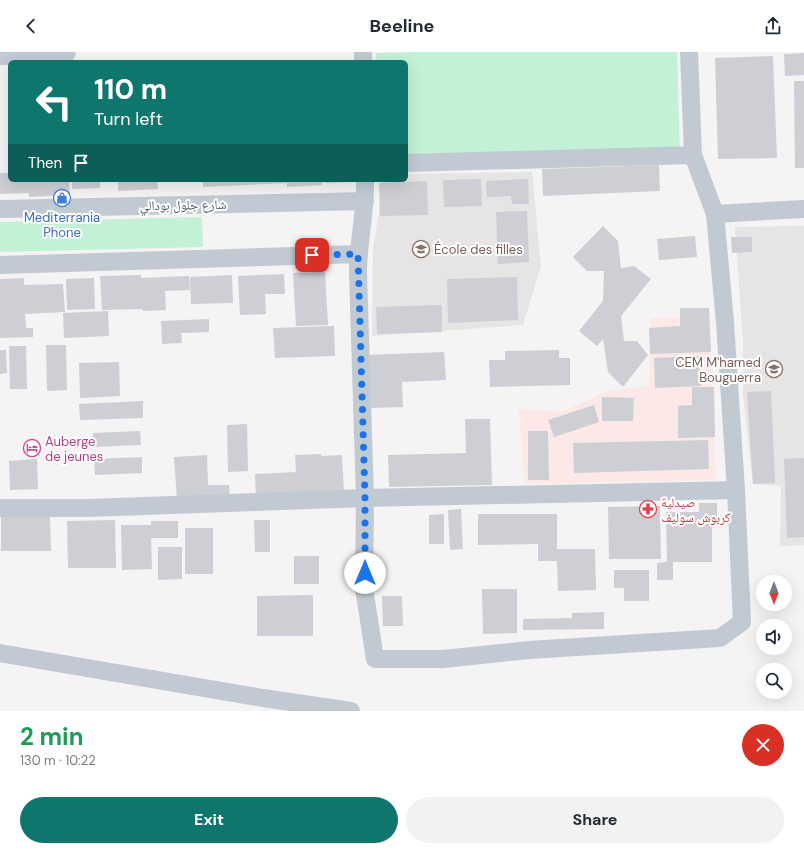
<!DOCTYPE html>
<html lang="en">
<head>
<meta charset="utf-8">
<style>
  body { margin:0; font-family:"DM Sans","Noto Naskh Arabic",sans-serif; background:#f2f2f3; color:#1f2937; height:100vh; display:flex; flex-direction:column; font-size:15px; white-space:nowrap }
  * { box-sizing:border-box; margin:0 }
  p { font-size:13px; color:#747a83 }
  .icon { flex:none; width:22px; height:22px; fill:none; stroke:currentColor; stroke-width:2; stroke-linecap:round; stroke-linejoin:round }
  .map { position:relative; height:659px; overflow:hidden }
  .side { display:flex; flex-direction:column; background:#fff; flex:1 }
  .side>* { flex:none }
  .top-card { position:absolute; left:8px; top:8px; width:400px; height:122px; border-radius:6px; box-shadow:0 4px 16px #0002; background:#0f766e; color:#fff; overflow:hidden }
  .needle { width:26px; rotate:180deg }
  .buttons { position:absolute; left:756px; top:523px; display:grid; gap:8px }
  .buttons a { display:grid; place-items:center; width:36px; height:36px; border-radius:50%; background:#fff; box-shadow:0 4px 16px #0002; font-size:20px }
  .pin { position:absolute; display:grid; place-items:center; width:34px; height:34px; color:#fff; margin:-17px; border-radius:8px; box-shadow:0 2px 6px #0006 }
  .me { position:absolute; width:44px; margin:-22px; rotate:0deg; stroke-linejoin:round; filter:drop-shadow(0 0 3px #0008) }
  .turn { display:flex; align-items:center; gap:14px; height:84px; padding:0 20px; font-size:18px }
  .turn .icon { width:52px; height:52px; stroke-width:2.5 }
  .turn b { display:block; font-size:28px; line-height:34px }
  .then { display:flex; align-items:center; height:38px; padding:0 20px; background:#0003; gap:8px; font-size:15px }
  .round { display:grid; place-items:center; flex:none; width:42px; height:42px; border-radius:21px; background:#f2f2f3 }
  .summary { display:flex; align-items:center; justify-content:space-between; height:68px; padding:0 20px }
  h1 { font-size:24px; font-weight:700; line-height:30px; color:#1e9e55 }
  .button { display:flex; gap:8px; margin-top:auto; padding:8px 20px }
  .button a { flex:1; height:46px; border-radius:24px; background:#0f766e; color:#fff; font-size:16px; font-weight:700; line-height:46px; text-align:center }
  .button a+a { background:#f2f2f3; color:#1f2937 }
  header { display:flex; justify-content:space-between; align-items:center; height:52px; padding:0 20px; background:#fff; font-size:18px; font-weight:700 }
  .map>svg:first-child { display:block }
  .education { fill:#e6e4e5 }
  .medical { fill:#fce8e6 }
  .green { fill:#c3f1d5 }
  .building { fill:#cdcfd5 }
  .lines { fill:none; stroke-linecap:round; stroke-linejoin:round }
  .minor { stroke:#c1cad2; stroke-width:18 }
  .secondary { stroke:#c1cbd6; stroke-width:22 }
  .route { stroke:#1a73e8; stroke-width:7; stroke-dasharray:0 12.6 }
  .labels { text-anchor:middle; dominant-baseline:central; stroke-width:4; stroke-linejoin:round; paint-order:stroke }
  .street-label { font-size:13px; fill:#4a5661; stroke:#fff }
  .shop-label { font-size:13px; fill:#366cbe; stroke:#fff }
  .education-label { font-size:13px; fill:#785e54; stroke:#fff; text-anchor:start }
  .hotel-label { font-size:13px; fill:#b23c85; stroke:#fff; text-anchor:start }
  .health-label { font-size:13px; fill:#be3a42; stroke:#fff; text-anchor:start }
</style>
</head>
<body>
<header><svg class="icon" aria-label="back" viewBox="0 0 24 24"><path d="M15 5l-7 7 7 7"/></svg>Beeline<svg class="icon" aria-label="share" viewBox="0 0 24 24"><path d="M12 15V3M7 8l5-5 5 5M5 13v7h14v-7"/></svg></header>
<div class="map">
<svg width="804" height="659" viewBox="0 0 804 659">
  <rect width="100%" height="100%" fill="#f5f3f3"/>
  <!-- education -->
  <path class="education" d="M532,120L541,214L523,273L372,284L373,197L384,128H406V122Z
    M804,174V493L780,494L781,434L753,432L743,343V290L735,175Z"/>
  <!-- medical -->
  <path class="medical" d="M651,266H709L716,428L525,432L519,357L561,360L608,339L649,334Z"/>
  <!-- green -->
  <path class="green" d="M414,0H677L680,103L406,111V10H376V1Z
    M202,165L203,195L0,200V170Z"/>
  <!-- building -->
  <path class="building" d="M804,1V23L785,24L784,2Z
    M773,4L777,106L718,107L715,6Z
    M794,29H804V116H795Z
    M659,113L660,139L543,144L542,117Z
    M0,121H10V128H69L70,143L29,145V141L0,142Z
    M481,127L482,154L444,155L443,128Z
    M528,127L529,152H512L511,144L487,145L486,129Z
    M72,128H100V136L72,137Z
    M118,128H157L158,137L118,139Z
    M203,128H322V133L287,135V131L203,135Z
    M326,128H351V130L326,131Z
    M427,129L428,163L380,164L379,131Z
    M527,159L529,210L498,212L496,160Z
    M603,174L618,189L621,216L634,214L651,227L621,264L624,289H637L648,303L623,335L608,320L603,287L597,294L579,279L603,249L604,219H587L573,205Z
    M695,184L697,205L659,208L657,187Z
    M731,185H752V200L732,201Z
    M325,220L328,273L296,274L293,221Z
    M284,222L285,242H265L266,262L240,263L238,224Z
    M141,223V226L189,224L190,238L165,239L166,258L143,259L142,257L102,258L100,224Z
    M232,223L233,251L191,252L190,225Z
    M517,225L518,268L448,271L447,227Z
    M24,226V233L63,232L65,260L25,262L26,276H33V285L0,286V227Z
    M94,226L95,257L67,258L66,227Z
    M442,253V280L377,282L376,255Z
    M680,256H709L711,300L650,302L649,276L680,274Z
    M108,259L109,284L64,286L63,261Z
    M209,267V280L181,281L182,291L162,292L161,269Z
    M334,274L335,304L275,306L273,276Z
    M46,293H66L67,338L47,339Z
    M9,294H26L27,337H10Z
    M0,298H6L7,321L0,322Z
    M559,298V306H570V333L490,335L489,308H505V299Z
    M444,300L446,328L402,330L403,355L368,356L366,303Z
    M700,304L701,334L655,336L654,306Z
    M119,310L120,344L80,346L79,311Z
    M692,335H714L715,385L678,386V354L692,353Z
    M771,339L775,431L753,432L747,340Z
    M602,345L634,346L633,369H602Z
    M143,349V366L80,368L79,352Z
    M594,353L599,370L554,385L548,368Z
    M465,367H490L492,433L389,435L388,403L466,401Z
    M247,372L248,419L228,420L227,373Z
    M140,379L141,393L93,395V381Z
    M528,379H548L549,428H528Z
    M708,388L709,417L574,421L573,391Z
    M321,402V404L342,403L344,442L256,446L255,422L296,420L295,403Z
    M207,403L208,433H229L230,446L177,448L174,405Z
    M142,405V421L95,423L94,407Z
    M804,406V485L787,486L784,407Z
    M37,407L38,437L10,438L9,409Z
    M699,451H717V471H712V510H673V528H657V511L667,510L666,460H699Z
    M660,454L661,507H609L608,455Z
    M461,457L463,497L450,498L448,458Z
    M444,462V492H429V463Z
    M478,462H557V497H595L596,538L558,539L557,509H538V492L478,493Z
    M1,465H50L51,499H1Z
    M115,468L116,516H68L67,469Z
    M254,468H270V500H255Z
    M151,469H178V486H151L152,517L122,518L121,473H151Z
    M185,476H213V522H185Z
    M158,495H182V527L158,528Z
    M294,504H319V532H294Z
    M614,518H649V549H624V536H614Z
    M482,537H517V581L483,582Z
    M313,543V584H257V544Z
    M382,544H402L403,574H383Z
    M604,560V577L523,578V567L572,566V561Z"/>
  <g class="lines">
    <!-- minor -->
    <path class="minor" d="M363,0V10
      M406,111L693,103
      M365,128C366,159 358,190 358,221L365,446L364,536L375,607H443L529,598L720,586L742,570L736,438L725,270L715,162L693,103L689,0
      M0,157L365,149
      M715,162L804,157
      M0,213L358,202
      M0,456H88L365,446L736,438
      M0,601L263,646L351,659"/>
    <!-- secondary -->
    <path class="secondary" d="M0,2L65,0"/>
  </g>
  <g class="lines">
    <!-- route -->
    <path class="route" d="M312,203L358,202L365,446V521"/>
  </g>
  <!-- icons -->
  <defs>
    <g id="shop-ring" transform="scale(0.9)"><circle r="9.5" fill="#fff" stroke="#3f7fe0" stroke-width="1.5"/><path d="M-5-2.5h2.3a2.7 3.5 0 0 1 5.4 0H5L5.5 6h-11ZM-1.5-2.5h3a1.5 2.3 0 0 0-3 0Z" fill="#3f7fe0"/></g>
    <g id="school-ring" transform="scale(0.9)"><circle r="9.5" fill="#fff" stroke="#8d6e63" stroke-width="1.5"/><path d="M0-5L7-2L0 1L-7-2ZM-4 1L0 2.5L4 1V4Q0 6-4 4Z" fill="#8d6e63"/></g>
    <g id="hotel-ring" transform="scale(0.9)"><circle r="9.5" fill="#fff" stroke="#d1479c" stroke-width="1.5"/><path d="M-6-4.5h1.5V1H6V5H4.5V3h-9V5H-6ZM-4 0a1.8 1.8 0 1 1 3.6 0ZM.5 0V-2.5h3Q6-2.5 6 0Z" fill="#d1479c"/></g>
    <g id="pharmacy-ring" transform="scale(0.9)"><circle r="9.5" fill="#fff" stroke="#e0444e" stroke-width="1.5"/><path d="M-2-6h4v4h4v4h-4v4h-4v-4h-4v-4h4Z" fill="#e0444e"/></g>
  </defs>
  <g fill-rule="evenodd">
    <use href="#shop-ring" x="62" y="146"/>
    <use href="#school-ring" x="421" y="197"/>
    <use href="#school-ring" x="774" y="317"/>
    <use href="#hotel-ring" x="32" y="396"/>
    <use href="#pharmacy-ring" x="648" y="457"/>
  </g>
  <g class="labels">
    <!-- street labels -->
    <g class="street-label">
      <text transform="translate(183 153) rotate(-1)">شارع جلول بودالي</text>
    </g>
    <!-- shop labels -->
    <g class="shop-label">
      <text x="62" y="165">Mediterrania<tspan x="62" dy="15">Phone</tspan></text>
    </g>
    <!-- education labels -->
    <g class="education-label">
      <text x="434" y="197">École des filles</text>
      <text x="761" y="310" text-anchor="end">CEM M'hamed<tspan x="761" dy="15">Bouguerra</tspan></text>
    </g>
    <!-- hotel labels -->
    <g class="hotel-label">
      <text x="45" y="389">Auberge<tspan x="45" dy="15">de jeunes</tspan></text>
    </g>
    <!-- health labels -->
    <g class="health-label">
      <text x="661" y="450">صيدلية<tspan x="661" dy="15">كربوش سوليف</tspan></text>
    </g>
  </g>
</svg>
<div class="buttons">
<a><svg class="needle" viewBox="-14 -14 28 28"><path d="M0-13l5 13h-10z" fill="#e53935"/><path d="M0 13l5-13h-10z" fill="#747a83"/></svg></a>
<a><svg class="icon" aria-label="sound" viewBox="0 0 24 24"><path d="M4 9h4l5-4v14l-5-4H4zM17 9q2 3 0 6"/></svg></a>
<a><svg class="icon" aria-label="search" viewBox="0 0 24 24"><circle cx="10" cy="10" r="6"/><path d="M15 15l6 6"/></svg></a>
</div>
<div class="pin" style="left:312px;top:203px;background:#d93025"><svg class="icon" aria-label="arrive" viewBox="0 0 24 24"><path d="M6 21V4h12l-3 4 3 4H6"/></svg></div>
<svg class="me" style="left:365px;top:521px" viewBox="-20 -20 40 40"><circle r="19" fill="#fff"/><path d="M0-13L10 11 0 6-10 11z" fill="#1a73e8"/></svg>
<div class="top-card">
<div class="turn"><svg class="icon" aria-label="left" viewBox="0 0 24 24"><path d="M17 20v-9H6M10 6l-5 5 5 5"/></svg><div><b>110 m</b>Turn left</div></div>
<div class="then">Then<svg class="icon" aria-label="arrive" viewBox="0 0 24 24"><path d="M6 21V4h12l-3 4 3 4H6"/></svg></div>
</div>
</div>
<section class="side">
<div class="summary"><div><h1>2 min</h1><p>130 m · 10:22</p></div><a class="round" style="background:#d93025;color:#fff"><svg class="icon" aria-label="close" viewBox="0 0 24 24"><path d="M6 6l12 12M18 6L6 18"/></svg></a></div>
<div class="button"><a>Exit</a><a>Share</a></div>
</section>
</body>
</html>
